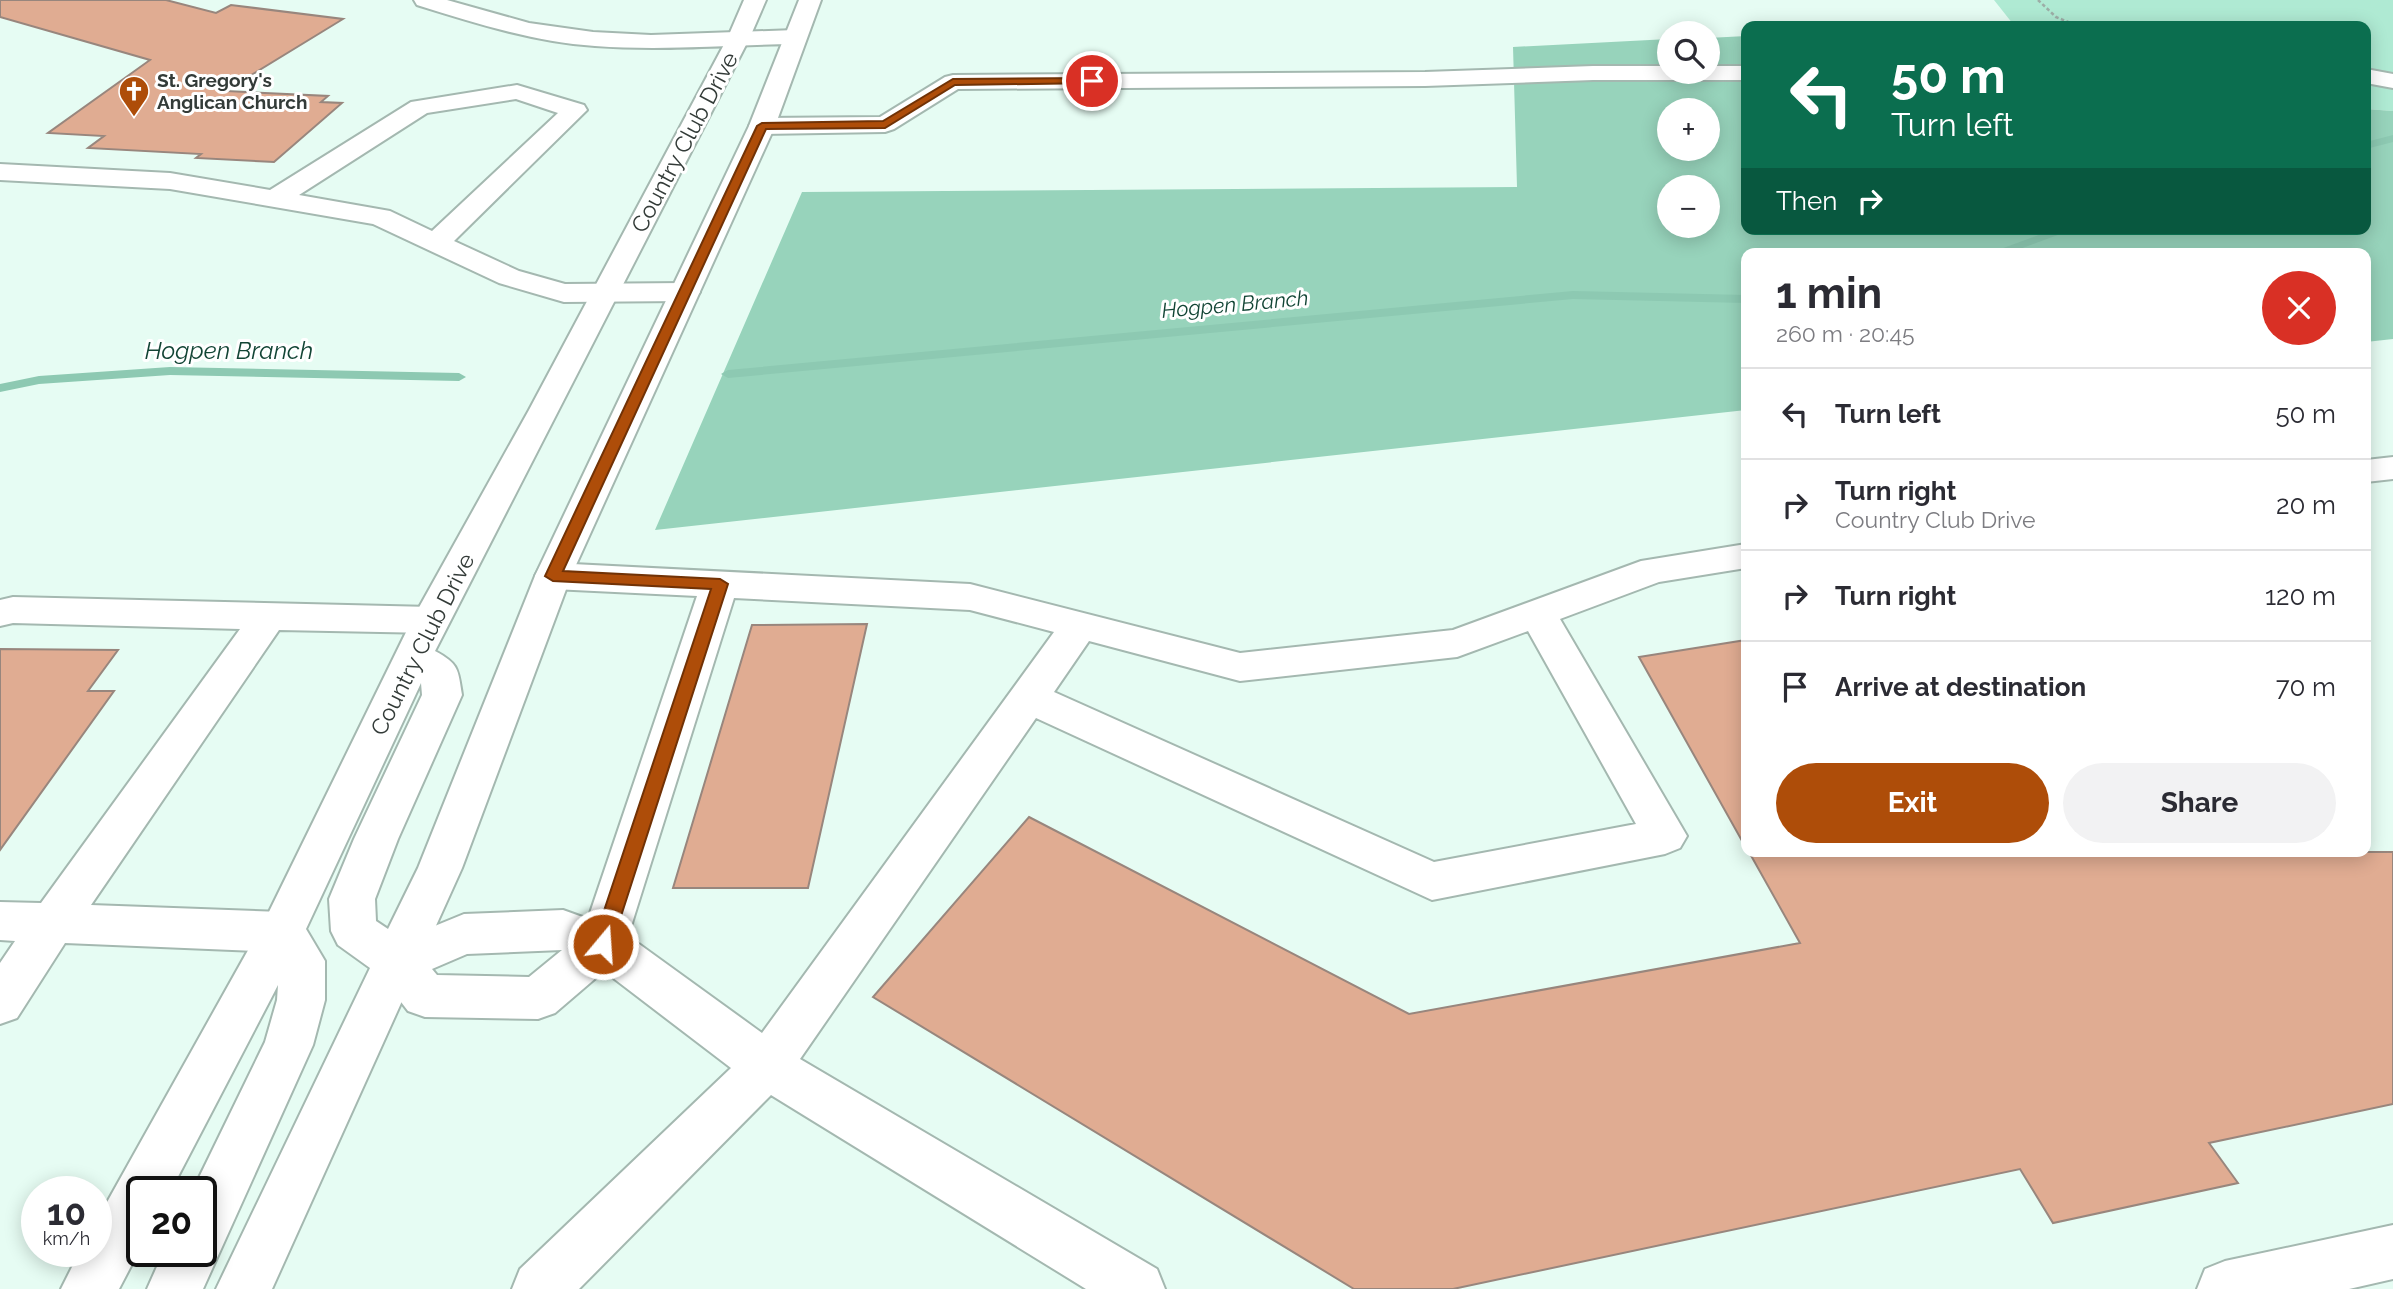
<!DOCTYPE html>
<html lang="en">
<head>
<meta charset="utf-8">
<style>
  body { margin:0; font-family:Raleway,sans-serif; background:#f2f2f3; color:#2b2b33; height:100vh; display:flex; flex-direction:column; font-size:26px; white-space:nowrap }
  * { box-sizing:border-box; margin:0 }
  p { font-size:23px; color:#7c7c81 }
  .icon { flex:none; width:38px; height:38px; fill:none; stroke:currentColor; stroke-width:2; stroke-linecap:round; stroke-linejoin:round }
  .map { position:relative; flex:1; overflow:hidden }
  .details { position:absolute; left:1741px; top:248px; width:630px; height:609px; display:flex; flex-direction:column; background:#fff; border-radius:14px; box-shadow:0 4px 18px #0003 }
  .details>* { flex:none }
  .hud { position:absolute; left:1741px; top:21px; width:630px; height:214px; border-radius:14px; box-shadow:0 4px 18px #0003; background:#0b6e4f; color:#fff; overflow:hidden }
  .controls { position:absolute; left:1657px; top:21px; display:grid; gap:14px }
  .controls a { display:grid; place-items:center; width:63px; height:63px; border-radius:50%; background:#fff; box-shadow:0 4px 18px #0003; font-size:35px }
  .speed { position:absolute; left:21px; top:1176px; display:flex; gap:14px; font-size:35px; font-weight:700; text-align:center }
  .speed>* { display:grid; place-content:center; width:91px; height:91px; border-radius:50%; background:#fff; box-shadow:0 4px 18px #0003; line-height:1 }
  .speed small { font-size:18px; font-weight:400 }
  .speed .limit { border:4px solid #111; border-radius:10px; background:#fff; color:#111 }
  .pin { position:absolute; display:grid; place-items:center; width:60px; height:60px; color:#fff; margin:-30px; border:4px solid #fff; border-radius:50%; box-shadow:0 2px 7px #0007 }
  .me { position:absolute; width:77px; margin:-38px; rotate:18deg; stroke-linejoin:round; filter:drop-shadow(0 0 5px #0008) }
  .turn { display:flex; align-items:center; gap:24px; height:147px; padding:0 35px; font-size:32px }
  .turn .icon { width:91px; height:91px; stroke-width:2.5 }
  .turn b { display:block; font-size:49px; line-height:60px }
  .then { display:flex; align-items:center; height:66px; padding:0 35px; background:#0003; gap:14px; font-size:26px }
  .round { display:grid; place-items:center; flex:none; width:74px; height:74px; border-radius:37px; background:#f2f2f3 }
  .headline { display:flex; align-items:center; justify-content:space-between; height:119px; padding:0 35px }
  h1 { font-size:42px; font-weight:700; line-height:52px }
  .cta { display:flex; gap:14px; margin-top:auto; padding:14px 35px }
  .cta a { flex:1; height:80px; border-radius:42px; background:#ae4d09; color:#fff; font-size:28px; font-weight:700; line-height:80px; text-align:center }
  .cta a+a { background:#f2f2f3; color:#2b2b33 }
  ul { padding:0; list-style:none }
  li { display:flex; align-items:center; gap:21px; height:91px; padding:0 35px; border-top:2px solid #e1e1e2 }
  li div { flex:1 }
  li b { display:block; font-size:26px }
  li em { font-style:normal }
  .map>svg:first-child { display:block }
  .green { fill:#afead3 }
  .forest { fill:#97d3bb; fill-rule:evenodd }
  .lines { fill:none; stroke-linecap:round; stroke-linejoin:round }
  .stream { fill:#8dc9b2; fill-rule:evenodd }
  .building { fill:#e0ac92; stroke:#98867d; stroke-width:2 }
  .minor-casing { stroke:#a4b8b0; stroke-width:4 }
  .major-casing { stroke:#a4b8b0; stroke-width:4 }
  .path { stroke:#9daea7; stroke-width:2.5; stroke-dasharray:3.5 2.5; stroke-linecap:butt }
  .minor { fill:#fff; fill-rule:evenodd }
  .major { fill:#fff; fill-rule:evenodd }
  .route { fill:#ae4d09; stroke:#713206; stroke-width:2 }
  .labels { text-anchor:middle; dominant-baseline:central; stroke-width:6; stroke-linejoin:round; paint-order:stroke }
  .far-poi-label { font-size:19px; font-weight:bold; fill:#333b38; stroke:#fff; text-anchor:start }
  .far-water-label { font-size:21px; font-style:italic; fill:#124535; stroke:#fff }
  .street-label { font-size:23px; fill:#333b38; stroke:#fff }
  .water-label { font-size:24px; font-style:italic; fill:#124535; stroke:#fff }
</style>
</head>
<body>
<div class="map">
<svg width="2393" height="1289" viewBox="0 0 2393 1289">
  <rect width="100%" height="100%" fill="#e6fcf3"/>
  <!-- green -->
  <path class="green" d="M1994,0H2393V111L2366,109V26H2021L2013,24Z"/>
  <!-- forest -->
  <path class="forest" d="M1746,36V229H2366V109L2393,111V339L2366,342V254H1746V410L655,530L802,192L1517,187L1513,47L1669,39L1670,72H1708V38ZM1670,110H1708V149H1670ZM1670,187H1708V226H1670Z"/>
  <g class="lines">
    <!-- stream -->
    <path class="stream" d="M2393,135V142L2366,149V142Z
      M2055,229H2074L2006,254H1987Z
      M1573,291L1746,295V303L1573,299L728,378L721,374L728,370Z
      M170,367L459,373L466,377L459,381L170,375L39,384L0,392V384L39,376Z"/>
  </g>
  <!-- building -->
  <path class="building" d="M0,0H166L216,13L231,5L343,19L225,91L328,96L321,102L342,103L274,162L196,158L201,154L88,148L104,136L48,133L150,60L0,17Z
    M867,624L808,888H673L752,625Z
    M1746,640V848L1639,657Z
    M0,649L118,650L88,691H114L0,850Z
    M1029,817L1409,1014L1800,943L1749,852H2393V1104L2209,1143L2238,1183L2053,1223L2020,1169L1453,1289H1354L873,997Z"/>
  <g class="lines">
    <!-- minor casing -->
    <g class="minor-casing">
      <path id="minor" d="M414,0H447L529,23L593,32L651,35L795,30L803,32L806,37L803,42L795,44C729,45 662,51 595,46C534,42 475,23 417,5Z
        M1593,66H1670V72H1708V66H1746V80H1593L1425,86L958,89L894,129L885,132L762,134L753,131L749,126L753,121L762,118L880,117L945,77L953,75L1425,72Z
        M2366,69L2393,74V88L2366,83Z
        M517,85L584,105L587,110L454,241L519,271L565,284L685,283L695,286L700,292L695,298L685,301L564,302L499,283L373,224L170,189L0,180V164L170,173L270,190L411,102ZM516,99L558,113L432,231L390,211L299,195L427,113Z
        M2393,457V479L2366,482V460Z
        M1746,544V568L1659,582L1560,619L1687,836L1680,848L1665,854L1432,900L1036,718L800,1059L1157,1269L1165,1289H1086L771,1095L579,1289H512L520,1269L731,1068L604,971L555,1013L538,1019L425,1017L408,1011L381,976L375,962L381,948L464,914L563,910L588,919L697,596L553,589L540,585L535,576L540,567L553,563L970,584L1240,653L1453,630L1641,561ZM734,598L970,610L1054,632L762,1033L628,936ZM1528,631L1636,824L1434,862L1054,692L1089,641L1240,681L1457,657ZM562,950L529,977L437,975L432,969L467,954Z
        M13,597L431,607L444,611L450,620L444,629L431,633L279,630L91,905L282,912L298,918L305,932L298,946L282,952L65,943L17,1018L0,1024V963L15,941L0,940V902L41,903L240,629L13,623L0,626V600Z
        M2393,1225V1279L2349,1289H2197L2205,1269L2225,1261Z"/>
    </g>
    <!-- major casing -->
    <g class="major-casing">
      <path id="major" d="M744,0H766L750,37L435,651C459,664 458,669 462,695L398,839L375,899L376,921L388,929L418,868L535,576L749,126L799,0H821L775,126L571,576L462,868L272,1289H216L370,968L338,945L331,931L329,899L354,839L422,695L421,683L306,929L325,961V1000L313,1045L203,1289H147L164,1251H201V1192H192L265,1042L277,1000L278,985L170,1192H142V1245L119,1289H61L80,1251H96V1222L266,918L412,620L529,410L728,37Z"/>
    </g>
    <!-- path -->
    <path class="path" d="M2038,0L2056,17L2078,26"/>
    <!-- minor -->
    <use href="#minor" class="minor"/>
    <!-- major -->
    <use href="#major" class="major"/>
  </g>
  <!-- route -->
  <path class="route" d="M1092,78L1095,79V83L955,85L885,128L766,129L563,571L720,579L728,584L612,944L610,950L603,953L596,950L593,944L711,589L553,581L545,576L757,126L762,123L883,121L953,79Z"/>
  <!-- icons -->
  <defs>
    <g id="church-pin" transform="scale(1.575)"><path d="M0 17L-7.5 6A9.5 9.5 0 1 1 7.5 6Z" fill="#ae4d09" stroke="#fff"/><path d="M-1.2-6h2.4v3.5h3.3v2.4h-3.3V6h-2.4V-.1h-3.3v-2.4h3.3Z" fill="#fff"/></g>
  </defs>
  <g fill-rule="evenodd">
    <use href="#church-pin" x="134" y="91"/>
  </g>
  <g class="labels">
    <!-- far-poi labels -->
    <g class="far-poi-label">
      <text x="157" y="80">St. Gregory's<tspan x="157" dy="22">Anglican Church</tspan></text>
    </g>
    <!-- far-water labels -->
    <g class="far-water-label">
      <text transform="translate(1235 304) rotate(-5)">Hogpen Branch</text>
    </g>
    <!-- street labels -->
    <g class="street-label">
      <text transform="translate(684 142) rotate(-62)">Country Club Drive</text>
      <text transform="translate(422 644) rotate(-63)">Country Club Drive</text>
    </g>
    <!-- water labels -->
    <g class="water-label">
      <text x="229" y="350">Hogpen Branch</text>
    </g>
  </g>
</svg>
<div class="controls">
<a><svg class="icon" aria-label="search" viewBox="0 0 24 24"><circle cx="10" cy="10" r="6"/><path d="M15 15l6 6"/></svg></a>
<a>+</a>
<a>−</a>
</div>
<div class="speed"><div>10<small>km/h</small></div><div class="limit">20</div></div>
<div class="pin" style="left:1092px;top:81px;background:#d93025"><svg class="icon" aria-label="arrive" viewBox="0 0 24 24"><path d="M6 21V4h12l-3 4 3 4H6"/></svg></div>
<svg class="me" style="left:603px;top:944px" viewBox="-20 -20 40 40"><circle r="17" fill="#ae4d09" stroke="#fff" stroke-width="3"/><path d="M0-11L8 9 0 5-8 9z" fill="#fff"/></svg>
<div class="hud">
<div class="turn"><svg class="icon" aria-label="left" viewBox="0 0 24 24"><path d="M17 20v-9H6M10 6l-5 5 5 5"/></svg><div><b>50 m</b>Turn left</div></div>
<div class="then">Then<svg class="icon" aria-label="right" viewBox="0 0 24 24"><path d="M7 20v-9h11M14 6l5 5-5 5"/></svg></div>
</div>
<section class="details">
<div class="headline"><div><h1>1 min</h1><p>260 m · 20:45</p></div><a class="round" style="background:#d93025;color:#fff"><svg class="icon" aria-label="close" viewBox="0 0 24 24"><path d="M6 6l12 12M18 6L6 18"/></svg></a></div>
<ul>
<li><svg class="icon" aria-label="left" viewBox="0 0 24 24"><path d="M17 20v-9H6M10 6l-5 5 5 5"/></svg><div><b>Turn left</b></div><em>50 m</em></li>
<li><svg class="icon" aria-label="right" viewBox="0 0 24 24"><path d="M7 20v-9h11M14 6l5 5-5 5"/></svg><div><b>Turn right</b><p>Country Club Drive</p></div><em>20 m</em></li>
<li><svg class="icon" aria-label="right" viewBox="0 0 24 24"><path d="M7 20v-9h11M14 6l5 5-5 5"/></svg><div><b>Turn right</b></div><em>120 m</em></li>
<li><svg class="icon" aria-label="arrive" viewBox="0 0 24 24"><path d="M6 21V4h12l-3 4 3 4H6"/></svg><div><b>Arrive at destination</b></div><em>70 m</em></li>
</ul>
<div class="cta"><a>Exit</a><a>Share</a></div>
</section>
</div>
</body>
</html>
